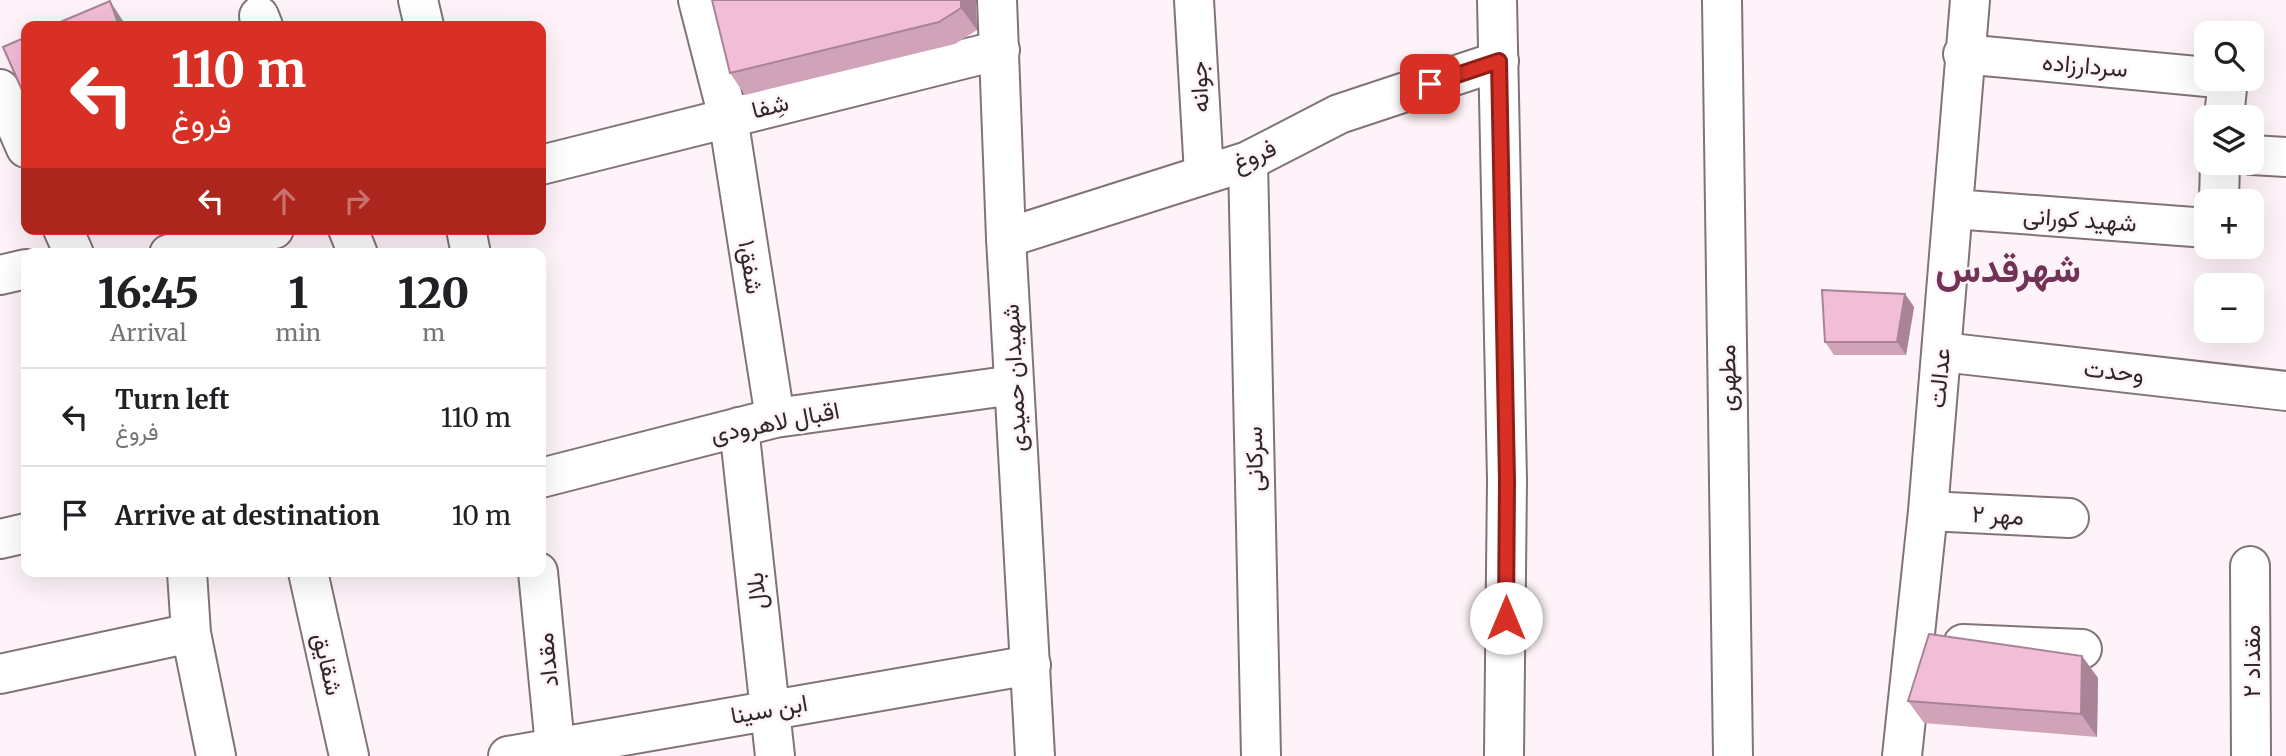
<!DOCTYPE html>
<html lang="en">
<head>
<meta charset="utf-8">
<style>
  body { margin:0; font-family:Merriweather,Vazirmatn,serif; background:#f6f6f6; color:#202124; height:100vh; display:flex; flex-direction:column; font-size:26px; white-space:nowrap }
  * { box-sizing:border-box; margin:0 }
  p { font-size:23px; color:#757577 }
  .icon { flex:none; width:38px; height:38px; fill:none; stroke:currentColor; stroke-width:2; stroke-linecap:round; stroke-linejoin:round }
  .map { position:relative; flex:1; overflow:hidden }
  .sheet { position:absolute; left:21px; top:248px; width:525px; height:329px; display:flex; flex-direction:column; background:#fff; border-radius:14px; box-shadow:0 7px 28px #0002 }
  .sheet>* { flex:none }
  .hud { position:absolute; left:21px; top:21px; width:525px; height:214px; border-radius:14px; box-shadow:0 7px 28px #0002; background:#d93025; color:#fff; overflow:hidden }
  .controls { position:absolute; left:2194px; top:21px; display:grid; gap:14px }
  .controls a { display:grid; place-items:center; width:70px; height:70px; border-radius:14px; background:#fff; box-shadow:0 7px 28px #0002; font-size:35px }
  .pin { position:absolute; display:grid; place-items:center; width:60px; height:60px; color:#fff; margin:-30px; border-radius:14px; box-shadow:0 4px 10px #0006 }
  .me { position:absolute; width:77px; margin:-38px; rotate:0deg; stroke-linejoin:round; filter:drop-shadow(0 0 5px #0008) }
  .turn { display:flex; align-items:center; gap:24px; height:147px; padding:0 35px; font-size:32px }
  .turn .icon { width:91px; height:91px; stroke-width:2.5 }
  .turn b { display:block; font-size:49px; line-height:60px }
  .lanes { display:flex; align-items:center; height:66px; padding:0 35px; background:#0003; justify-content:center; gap:35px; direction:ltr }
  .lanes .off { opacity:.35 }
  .eta { display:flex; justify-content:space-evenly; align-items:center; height:119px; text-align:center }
  .eta b { font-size:42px; font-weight:800; line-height:49px }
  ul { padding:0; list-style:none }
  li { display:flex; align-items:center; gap:21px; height:98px; padding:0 35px; border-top:2px solid #e0e0e0 }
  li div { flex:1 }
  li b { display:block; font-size:26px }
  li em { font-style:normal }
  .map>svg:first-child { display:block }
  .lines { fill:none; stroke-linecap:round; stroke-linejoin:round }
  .street-casing { stroke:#827279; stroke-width:42 }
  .secondary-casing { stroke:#827279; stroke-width:42 }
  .street { stroke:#fff; stroke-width:38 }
  .secondary { stroke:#fff; stroke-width:38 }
  .wall { fill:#d0a3b9 }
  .shaded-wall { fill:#a98496 }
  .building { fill:#f2bdd7; stroke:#a98496; stroke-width:2 }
  .route-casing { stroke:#8d1f18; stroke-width:18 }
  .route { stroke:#d93025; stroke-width:12 }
  .labels { text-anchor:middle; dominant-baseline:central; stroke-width:5; stroke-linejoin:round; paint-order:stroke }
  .street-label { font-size:24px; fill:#2e272a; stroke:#fef3f8 }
  .town-label { font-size:38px; font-weight:bold; fill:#723255; stroke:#fef3f8 }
</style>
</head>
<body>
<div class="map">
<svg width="2286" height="756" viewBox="0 0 2286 756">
  <rect width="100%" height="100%" fill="#fef3f8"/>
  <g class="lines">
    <!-- street casing -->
    <g class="street-casing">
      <path id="street" d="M418,0L424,26
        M698,0L728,117L775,418
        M1194,0L1204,174
        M1722,0L1733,756
        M259,16L263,26
        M1963,54L2207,77
        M0,89L26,148
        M2224,117L2228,79
        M2252,155L2286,157
        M1248,161L1261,756
        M541,165L1000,50
        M2219,201L2220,163
        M1953,209L2207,228
        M63,229L74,254
        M348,229L358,254
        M466,229L471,254
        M1006,238L1248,161L1339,114L1499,61
        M169,254L274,229
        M0,275L26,269
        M1942,352L2286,391
        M739,427L775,756
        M541,478L775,418L1014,385
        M1928,511L2069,518
        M0,539L26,533
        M2250,566L2251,756
        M187,572L191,633L216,756
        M308,572L349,756
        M538,572L556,756
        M1963,644L2082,649
        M0,674L191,633
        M508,756L1031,665
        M1902,756L1928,511L1970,0"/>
    </g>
    <!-- secondary casing -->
    <g class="secondary-casing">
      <path id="secondary" d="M997,0L1006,238L1035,756
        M1497,0L1507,480L1504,756"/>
    </g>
    <!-- street -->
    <use href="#street" class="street"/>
    <!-- secondary -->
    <use href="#secondary" class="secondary"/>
  </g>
  <!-- wall -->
  <path class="wall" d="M976,0L977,30L955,44L745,95L730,73Z
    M1905,294L1914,307L1906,355H1834L1825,342Z
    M2082,656L2098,678L2097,737L1924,723L1908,701Z"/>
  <!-- shaded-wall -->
  <path class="shaded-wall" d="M961,0H976L977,30L961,8Z
    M110,1L125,24L126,26H119Z
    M1905,294L1914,307L1906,355L1897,342Z
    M2082,656L2098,678L2097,737L2081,714Z"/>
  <!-- building -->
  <path class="building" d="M712,0H961V8L939,22L730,73Z
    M110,1L119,26H51Z
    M26,37V99L3,47Z
    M1822,290L1905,294L1897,342H1825Z
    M1929,634L2082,656L2081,714L1908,701Z"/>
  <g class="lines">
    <!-- route casing -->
    <g class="route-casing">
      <path id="route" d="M1430,84L1499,61L1507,480L1506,618"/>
    </g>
    <!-- route -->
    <use href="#route" class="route"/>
  </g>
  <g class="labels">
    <!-- street labels -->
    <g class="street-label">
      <text transform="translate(2085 65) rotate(5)">سردارزاده</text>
      <text transform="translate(1199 87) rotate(-93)">جوانه</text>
      <text transform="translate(770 106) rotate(-14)">شِفا</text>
      <text transform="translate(1254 155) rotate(-23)">فروغ</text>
      <text transform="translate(2080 219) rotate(4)">شهید کورانی</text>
      <text transform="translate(751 267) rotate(81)">۱شفق</text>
      <text transform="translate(2114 371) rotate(6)">وحدت</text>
      <text transform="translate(1014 378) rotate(-93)">شهیدان حمیدی</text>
      <text transform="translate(1727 378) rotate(-91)">مطهری</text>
      <text transform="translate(1939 378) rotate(-85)">عدالت</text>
      <text transform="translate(775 422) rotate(-11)">اقبال لاهرودی</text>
      <text transform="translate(1254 459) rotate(-91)">سرکانی</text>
      <text transform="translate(1998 515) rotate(3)">مهر ۲</text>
      <text transform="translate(756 591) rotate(-96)">بلال</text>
      <text transform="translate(547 660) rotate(-96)">مقداد</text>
      <text transform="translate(2251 661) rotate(-90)">مقداد ۲</text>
      <text transform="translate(328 664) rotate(77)">شقایق</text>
      <text transform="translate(769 709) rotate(-10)">ابن سینا</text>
    </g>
    <!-- town labels -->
    <g class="town-label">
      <text x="2008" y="268">شهرقدس</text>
    </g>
  </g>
</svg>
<div class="controls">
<a><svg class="icon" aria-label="search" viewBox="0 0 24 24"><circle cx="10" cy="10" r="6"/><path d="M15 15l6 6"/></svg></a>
<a><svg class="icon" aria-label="layers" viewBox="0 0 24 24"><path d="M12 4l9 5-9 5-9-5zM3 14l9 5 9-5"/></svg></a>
<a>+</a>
<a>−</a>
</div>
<div class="pin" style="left:1430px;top:84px;background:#d93025"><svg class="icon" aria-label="arrive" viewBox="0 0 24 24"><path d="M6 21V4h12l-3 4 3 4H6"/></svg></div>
<svg class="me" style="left:1506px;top:618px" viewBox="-20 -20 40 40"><circle r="19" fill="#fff"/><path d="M0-13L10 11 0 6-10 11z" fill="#d93025"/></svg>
<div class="hud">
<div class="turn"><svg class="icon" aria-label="left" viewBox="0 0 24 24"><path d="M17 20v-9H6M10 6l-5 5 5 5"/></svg><div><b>110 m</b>فروغ</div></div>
<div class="lanes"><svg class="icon" aria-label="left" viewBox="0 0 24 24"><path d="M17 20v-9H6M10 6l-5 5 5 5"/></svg><svg class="icon off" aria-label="ahead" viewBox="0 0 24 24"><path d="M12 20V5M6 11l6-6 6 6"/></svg><svg class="icon off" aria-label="right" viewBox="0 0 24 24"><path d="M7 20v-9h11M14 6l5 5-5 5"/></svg></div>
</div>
<section class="sheet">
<div class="eta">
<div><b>16:45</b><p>Arrival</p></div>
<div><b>1</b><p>min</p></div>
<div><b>120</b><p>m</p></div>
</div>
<ul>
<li><svg class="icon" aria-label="left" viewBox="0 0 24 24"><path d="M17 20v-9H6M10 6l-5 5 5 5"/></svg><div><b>Turn left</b><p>فروغ</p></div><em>110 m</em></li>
<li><svg class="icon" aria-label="arrive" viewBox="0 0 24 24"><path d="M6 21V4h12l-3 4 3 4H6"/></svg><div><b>Arrive at destination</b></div><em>10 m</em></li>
</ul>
</section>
</div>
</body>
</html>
